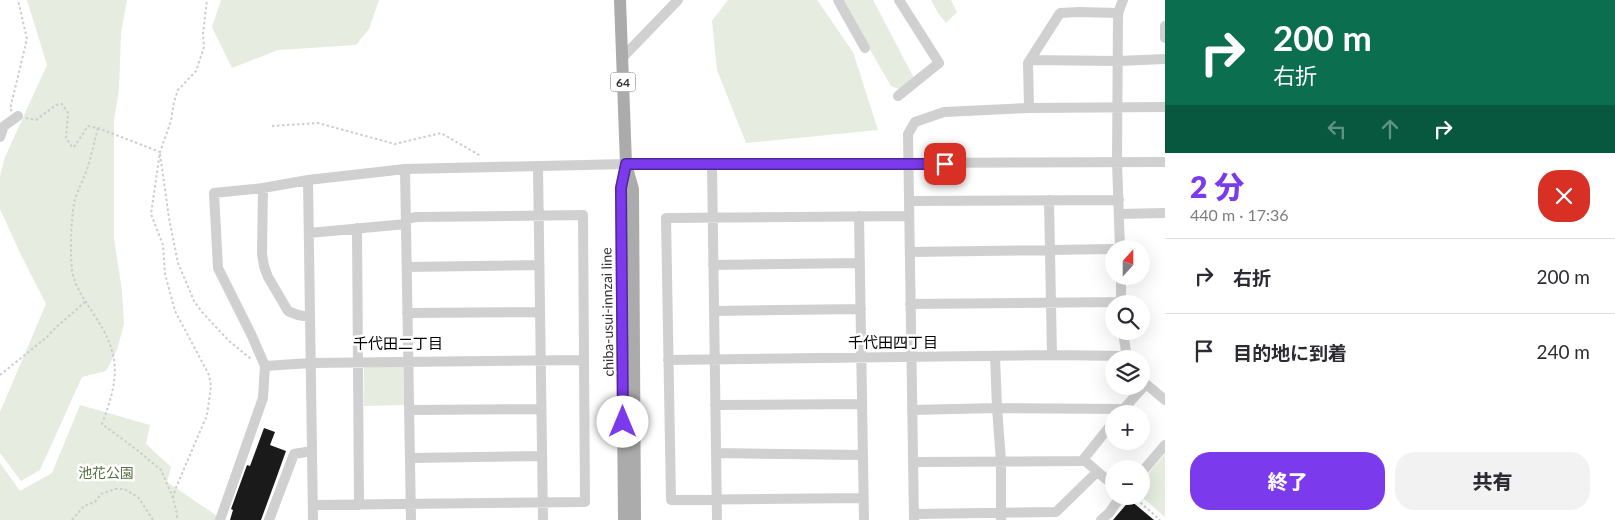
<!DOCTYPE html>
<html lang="ja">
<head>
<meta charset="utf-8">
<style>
  body { margin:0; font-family:Lato,"Noto Sans JP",sans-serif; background:#f2f2f3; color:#2b2b33; height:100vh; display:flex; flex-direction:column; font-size:19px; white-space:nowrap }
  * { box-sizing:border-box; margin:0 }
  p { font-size:16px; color:#7c7c81 }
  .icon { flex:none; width:28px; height:28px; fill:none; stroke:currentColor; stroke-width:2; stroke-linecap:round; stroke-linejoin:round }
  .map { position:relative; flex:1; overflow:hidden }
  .details { display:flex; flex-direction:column; background:#fff; width:450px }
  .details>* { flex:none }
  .hud { background:#0b6e4f; color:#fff; overflow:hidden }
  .needle { width:32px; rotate:21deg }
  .controls { position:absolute; left:1105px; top:240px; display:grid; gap:10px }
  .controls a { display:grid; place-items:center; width:45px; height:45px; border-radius:50%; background:#fff; box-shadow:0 5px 20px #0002; font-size:25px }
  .pin { position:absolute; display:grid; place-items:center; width:42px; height:42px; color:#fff; margin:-21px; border-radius:10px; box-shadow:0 2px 8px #0006 }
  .me { position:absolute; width:55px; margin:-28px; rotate:0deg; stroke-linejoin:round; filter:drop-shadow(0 0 4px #0008) }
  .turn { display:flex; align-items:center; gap:18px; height:105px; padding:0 25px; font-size:22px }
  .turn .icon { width:65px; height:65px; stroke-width:2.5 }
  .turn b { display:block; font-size:35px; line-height:42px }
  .lanes { display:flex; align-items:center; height:48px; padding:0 25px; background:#0003; justify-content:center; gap:25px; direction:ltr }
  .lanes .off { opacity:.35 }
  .round { display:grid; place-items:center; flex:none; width:52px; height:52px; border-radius:20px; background:#f2f2f3 }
  .headline { display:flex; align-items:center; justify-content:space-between; height:85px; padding:0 25px }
  h1 { font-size:30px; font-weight:800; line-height:38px; color:#7c3aed }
  .action { display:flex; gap:10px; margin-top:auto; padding:10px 25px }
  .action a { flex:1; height:58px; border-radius:20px; background:#7c3aed; color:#fff; font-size:20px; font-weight:800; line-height:58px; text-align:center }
  .action a+a { background:#f2f2f3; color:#2b2b33 }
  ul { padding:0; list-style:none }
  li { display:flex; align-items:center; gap:15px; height:75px; padding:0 25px; border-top:1px solid #e1e1e2 }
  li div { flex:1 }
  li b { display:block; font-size:19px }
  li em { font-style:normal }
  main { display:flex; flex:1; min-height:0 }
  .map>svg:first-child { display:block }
  .green { fill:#e6ecdf }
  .building { fill:#1a1a1a }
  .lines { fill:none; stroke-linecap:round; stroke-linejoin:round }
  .path { stroke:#cdcdcd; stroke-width:2; stroke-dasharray:2.5 2.5; stroke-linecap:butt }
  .minor { stroke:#d0d0d0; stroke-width:10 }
  .major { stroke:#ababab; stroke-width:12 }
  .route-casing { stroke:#51269a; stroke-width:12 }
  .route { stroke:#7c3aed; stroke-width:9 }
  .labels { text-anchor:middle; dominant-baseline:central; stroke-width:5; stroke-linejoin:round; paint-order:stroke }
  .shield { fill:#fff; stroke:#707070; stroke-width:1 }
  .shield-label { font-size:12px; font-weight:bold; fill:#333 }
  .street-label { font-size:14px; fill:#333; stroke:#fff }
  .park-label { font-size:14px; fill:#56703f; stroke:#fff }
  .neighbourhood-label { font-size:15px; fill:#000; stroke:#fff }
</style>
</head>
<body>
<main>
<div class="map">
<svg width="1165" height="520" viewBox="0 0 1165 520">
  <rect width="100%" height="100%" fill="#fff"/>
  <!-- green -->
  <path class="green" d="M27,0H127L121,33L119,90L114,120V239L122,290L124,324L117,350L106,371L82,377L40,470L21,481L0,453V412L46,304L21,255L0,209V176L5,157L47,65Z
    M221,0H379L369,29L356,45L278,50L232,68L212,27Z
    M728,0H817L853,52L878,130L746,143L717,70L712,21Z
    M841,0H873L915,80L901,90L891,86Z
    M931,0H951L957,12L946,23L938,13Z
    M364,367H403L404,405L364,406Z
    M80,405L150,425L146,444L171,467L167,482L220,518V520H0V463L20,491L52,473Z
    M1165,454V517L1141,496C1142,477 1153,468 1165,454Z"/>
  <!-- building -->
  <path class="building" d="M264,428L275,432L270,445L286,451L276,479L261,520H230L233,510L231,509L247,465L250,466Z
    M1130,500L1154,520H1113Z"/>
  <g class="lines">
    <!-- path -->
    <path class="path" d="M12,111L10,109L27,39L18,0
      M26,118L36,120L56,105L62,104L68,113L66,138L72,147H74L88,126L98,128L160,152
      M272,126L318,123L395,144L441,133L479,155L480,158
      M98,128C94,143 91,158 86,172C82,183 76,193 74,204C71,220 70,253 72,269C74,286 84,299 93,313C122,356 119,378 102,424L137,450L161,470L173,498L177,514V520
      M160,154L169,218L178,263L194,301L202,312L228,340L251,359
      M0,375L47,337L53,330L85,302
      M1133,496L1160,520
      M173,498L175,490L207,415L211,386L209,375L175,311L165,274L163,245L151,214L160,152L171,121L174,102L178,90L196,71L204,47L203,33L207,0
      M72,520L84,506L95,502L101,494L115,489H124L138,497L153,520"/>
    <!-- minor -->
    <path class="minor" d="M838,0L865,48
      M1165,26V38
      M622,58L678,0
      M1030,60L1118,61L1165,59
      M898,96L939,63L899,0
      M1029,108L1028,63L1060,13L1079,12L1118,13
      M0,137L4,126L18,116
      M712,164L717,520
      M538,167L543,520
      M405,169L411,520
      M308,180L313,520
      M263,188L262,254L264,266L268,277L288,311L298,315L310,317
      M1049,200L1052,355
      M909,201L1119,200
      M1119,214L1165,213
      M859,216L864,520
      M357,228L359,505
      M309,233L406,224
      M1120,249L1117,162L1118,13L1123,0
      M910,252L1114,249
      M713,265L860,263
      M407,267L539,265
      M1121,276V304
      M910,304L1121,302
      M714,311L861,309
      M407,313L540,312
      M1123,331L1127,359
      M995,356L997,408L1001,461V520
      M668,360L1052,355L1125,356
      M265,366L311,363L584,360
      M1141,379L1146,384L1165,400
      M715,405L862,404
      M409,410L541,409
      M912,410L997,408L1123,409
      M1120,413L1146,384
      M716,453L863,455
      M410,458L542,456
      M1084,460L1114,486
      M913,462L1082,461L1114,421
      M1141,473L1165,445
      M863,498L671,500L666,218L909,216
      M313,505L585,502L583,215L417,217L406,219
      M914,514L1056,512L1097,472
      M220,520L263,398L265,366L251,334L218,268L214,193L263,188L308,180L405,169L626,164L1165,162
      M269,520L294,454L312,451
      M914,520L908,134L915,122L944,112L1029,108L1165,107
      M1101,520L1109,513L1121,496"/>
    <!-- major -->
    <path class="major" d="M620,0L626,164L633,189L635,520
      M624,520L621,188L626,166"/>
  </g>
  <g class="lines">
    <!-- route casing -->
    <g class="route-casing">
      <path id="route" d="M623,422L621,188L626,164H945"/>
    </g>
    <!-- route -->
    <use href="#route" class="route"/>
  </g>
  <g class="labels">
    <!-- shield labels -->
    <rect class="shield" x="610.5" y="72.5" width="25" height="19" rx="4"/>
    <g class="shield-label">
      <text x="623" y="82">64</text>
    </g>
    <!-- street labels -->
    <g class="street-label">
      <text transform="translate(607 312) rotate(-91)">chiba-usui-innzai line</text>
    </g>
    <!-- park labels -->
    <g class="park-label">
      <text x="106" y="472">池花公園</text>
    </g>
    <!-- neighbourhood labels -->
    <g class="neighbourhood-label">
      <text x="893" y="342">千代田四丁目</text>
      <text x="398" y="343">千代田二丁目</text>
    </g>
  </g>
</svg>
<div class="controls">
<a><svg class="needle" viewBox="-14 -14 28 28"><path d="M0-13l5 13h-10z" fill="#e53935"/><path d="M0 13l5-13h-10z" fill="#7c7c81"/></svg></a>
<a><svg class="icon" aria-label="search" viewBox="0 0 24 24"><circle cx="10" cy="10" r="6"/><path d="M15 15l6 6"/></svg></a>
<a><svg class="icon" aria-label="layers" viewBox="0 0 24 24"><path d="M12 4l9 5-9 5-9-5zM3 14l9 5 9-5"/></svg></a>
<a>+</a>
<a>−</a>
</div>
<div class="pin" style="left:945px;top:164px;background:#d93025"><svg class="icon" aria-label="arrive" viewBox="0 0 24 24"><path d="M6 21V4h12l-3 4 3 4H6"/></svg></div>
<svg class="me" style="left:623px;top:422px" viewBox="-20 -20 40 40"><circle r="19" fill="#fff"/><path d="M0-13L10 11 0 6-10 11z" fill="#7c3aed"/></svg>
</div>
<section class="details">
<div class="hud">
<div class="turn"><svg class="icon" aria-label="right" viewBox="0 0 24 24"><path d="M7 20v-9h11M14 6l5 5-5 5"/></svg><div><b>200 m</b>右折</div></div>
<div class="lanes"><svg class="icon off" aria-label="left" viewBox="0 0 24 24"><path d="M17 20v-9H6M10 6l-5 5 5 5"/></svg><svg class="icon off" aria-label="ahead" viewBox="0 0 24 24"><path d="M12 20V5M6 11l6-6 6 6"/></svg><svg class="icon" aria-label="right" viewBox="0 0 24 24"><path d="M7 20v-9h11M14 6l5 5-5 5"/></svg></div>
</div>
<div class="headline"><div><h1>2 分</h1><p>440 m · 17:36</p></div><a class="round" style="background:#d93025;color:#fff"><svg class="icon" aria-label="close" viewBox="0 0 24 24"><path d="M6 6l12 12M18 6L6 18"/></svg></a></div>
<ul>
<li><svg class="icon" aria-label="right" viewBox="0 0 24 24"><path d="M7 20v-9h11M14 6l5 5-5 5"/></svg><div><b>右折</b></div><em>200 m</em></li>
<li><svg class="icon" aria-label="arrive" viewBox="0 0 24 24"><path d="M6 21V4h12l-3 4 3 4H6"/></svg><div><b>目的地に到着</b></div><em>240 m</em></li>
</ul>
<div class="action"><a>終了</a><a>共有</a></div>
</section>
</main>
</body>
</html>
